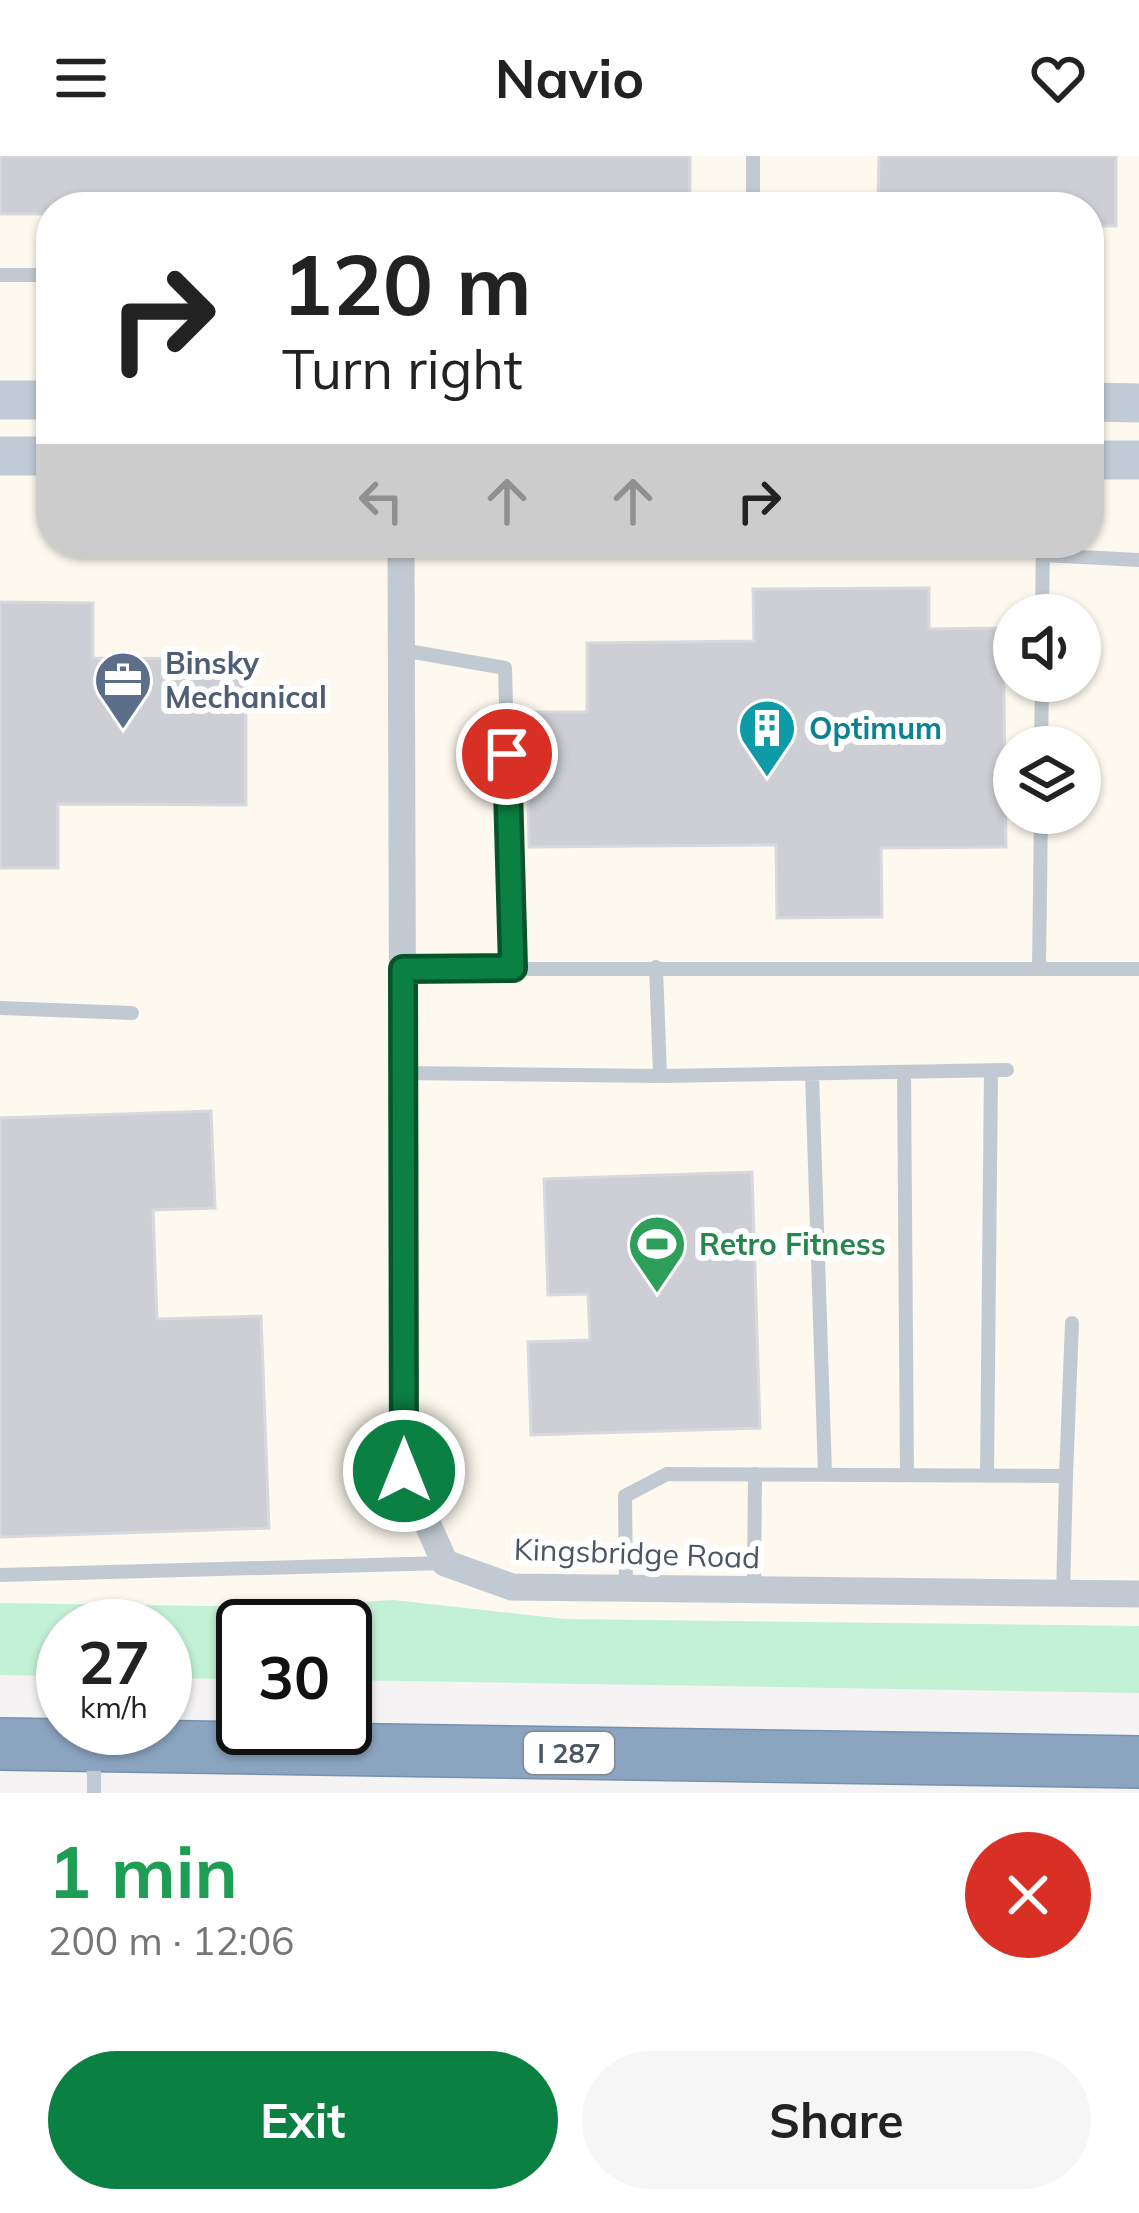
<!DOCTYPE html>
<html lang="en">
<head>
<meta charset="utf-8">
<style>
  body { margin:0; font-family:Mulish,sans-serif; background:#f6f6f6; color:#222; height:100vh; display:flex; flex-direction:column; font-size:45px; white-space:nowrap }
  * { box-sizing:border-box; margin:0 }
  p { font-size:39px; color:#767676 }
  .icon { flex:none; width:66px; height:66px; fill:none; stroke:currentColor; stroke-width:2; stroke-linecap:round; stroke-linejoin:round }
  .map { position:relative; height:1637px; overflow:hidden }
  .panel { display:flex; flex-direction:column; background:#fff; flex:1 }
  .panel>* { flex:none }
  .guide { position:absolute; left:36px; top:36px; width:1068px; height:366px; border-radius:48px; box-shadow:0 3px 9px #0004; background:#fff; color:#222; overflow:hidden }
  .fabs { position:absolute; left:993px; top:438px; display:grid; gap:24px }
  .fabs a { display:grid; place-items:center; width:108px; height:108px; border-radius:50%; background:#fff; box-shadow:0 3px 9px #0004; font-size:60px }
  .speed { position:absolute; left:36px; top:1443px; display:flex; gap:24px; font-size:60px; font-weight:700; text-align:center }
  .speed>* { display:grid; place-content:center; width:156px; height:156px; border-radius:50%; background:#fff; box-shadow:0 3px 9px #0004; line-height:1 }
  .speed small { font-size:30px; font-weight:400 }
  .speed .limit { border:6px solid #111; border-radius:18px; background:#fff; color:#111 }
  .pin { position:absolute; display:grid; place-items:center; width:102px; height:102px; color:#fff; margin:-51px; border:6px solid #fff; border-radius:50%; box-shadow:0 3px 12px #0007 }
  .me { position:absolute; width:132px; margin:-66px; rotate:0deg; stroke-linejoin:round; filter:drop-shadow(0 0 9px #0008) }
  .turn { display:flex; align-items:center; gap:42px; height:252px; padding:0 48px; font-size:54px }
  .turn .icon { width:156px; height:156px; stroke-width:2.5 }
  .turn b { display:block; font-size:84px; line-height:102px }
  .lanes { display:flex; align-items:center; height:114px; padding:0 48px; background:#0003; justify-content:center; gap:60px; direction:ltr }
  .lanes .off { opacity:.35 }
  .round { display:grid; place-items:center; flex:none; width:126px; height:126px; border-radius:63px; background:#f6f6f6 }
  .headline { display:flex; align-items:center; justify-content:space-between; height:204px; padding:0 48px }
  h1 { font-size:72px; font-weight:700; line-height:90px; color:#1e9e55 }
  .action { display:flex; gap:24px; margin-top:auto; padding:24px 48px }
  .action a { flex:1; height:138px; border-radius:72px; background:#0b8043; color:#fff; font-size:48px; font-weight:700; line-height:138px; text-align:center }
  .action a+a { background:#f6f6f6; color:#222 }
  header { display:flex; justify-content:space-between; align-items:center; height:156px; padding:0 48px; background:#fff; font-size:54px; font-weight:700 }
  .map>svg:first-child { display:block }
  .commercial { fill:#fdf9ef; fill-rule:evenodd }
  .green { fill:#c3f1d5 }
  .building { fill:#cdcfd5; stroke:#d7d9de; stroke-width:3 }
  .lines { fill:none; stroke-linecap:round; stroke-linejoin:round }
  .highway-casing { stroke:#7690ad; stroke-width:54 }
  .lane { stroke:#c1cad2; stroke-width:14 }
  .street { stroke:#c1cad2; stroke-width:27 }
  .secondary { stroke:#c1cbd6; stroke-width:39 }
  .highway { stroke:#8ba5c1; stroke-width:51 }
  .route-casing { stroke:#07532c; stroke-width:30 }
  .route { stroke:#0b8043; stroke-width:21 }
  .labels { text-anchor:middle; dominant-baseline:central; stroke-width:12; stroke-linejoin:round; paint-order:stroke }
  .shield { fill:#fff; stroke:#808990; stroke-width:3 }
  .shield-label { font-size:27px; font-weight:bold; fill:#4a5661 }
  .service-label { font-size:30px; font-weight:bold; fill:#4e5e75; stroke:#fff; text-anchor:start }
  .culture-label { font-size:30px; font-weight:bold; fill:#0d838f; stroke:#fff; text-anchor:start }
  .leisure-label { font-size:30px; font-weight:bold; fill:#27864d; stroke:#fff; text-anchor:start }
  .street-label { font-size:30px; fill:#4a5661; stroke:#fff }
</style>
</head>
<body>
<header><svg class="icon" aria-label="menu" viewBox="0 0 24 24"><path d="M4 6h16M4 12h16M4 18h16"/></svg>Navio<svg class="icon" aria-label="heart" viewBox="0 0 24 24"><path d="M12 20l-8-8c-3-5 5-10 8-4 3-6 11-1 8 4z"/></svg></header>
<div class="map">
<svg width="1139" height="1637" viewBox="0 0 1139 1637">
  <rect width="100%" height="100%" fill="#f5f3f3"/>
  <!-- commercial -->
  <path class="commercial" d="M0,0H1139V1470L564,1463L393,1444L277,1451L0,1447ZM51,51H1089V387H51ZM1014,459H1080V525H1014ZM1014,591H1080V657H1014Z"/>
  <!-- green -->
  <path class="green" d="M393,1444L564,1463L1139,1470V1537L345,1524V1470H243V1523L165,1522V1470H63V1520L0,1519V1447L277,1451Z"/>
  <!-- building -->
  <path class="building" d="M0,0H690V51H51V58H0Z
    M879,0H1116V70H1089V51H878Z
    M929,432V473L1003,472L1006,691L881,692L882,761L777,762L776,689L529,691L527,556H587V487L754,485L753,433Z
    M0,446L93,447V502L246,503V649L58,648V712H0Z
    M211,955L215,1052L153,1054L157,1163L261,1160L269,1372L0,1381V962Z
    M752,1016L760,1272L531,1279L528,1186L590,1184L588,1138L548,1139L544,1023Z"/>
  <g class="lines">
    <!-- highway casing -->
    <g class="highway-casing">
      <path id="highway" d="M0,1588L1139,1606"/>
    </g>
    <!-- lane -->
    <path class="lane" d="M753,0V51
      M0,119H51
      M1043,399L1139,404
      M1042,459L1043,387
      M402,494L505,512L513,812
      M1041,591L1042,525
      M656,811L660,920
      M1039,812L1041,657
      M403,813H1139
      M0,852L132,857
      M904,916L907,1319
      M403,917L660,920L1007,914
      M812,918L825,1318
      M987,1319L991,915
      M1066,1320L1072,1167
      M0,1419L445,1407
      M626,1432L625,1340L667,1318L1066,1320L1063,1437
      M754,1433L755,1318
      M94,1637V1600"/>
    <!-- street -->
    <path class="street" d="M401,387L404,1315L445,1407L512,1431L1139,1438"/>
    <!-- secondary -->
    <path class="secondary" d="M0,244H51
      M1089,246L1139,247
      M0,300H51
      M1089,304H1139"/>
    <!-- highway -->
    <use href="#highway" class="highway"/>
  </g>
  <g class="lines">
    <!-- route casing -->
    <g class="route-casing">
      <path id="route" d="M404,1315L403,813L513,812L507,598"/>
    </g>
    <!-- route -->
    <use href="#route" class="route"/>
  </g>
  <!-- icons -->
  <defs>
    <g id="office-pin" transform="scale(3)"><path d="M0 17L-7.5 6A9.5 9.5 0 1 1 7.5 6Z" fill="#5c6f8a" stroke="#fff"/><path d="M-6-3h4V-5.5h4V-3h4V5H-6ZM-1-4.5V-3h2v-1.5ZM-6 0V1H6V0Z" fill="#fff"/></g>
    <g id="building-pin" transform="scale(3)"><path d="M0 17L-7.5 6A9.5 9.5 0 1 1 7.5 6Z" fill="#0f9aa8" stroke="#fff"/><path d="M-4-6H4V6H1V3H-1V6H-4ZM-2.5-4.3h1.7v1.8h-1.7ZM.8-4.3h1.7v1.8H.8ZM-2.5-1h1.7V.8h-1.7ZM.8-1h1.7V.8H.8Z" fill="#fff"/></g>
    <g id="stadium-pin" transform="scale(3)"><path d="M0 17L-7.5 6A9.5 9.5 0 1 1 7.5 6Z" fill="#2e9e5b" stroke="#fff"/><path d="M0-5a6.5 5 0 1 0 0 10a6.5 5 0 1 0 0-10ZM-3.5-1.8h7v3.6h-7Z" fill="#fff"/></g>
  </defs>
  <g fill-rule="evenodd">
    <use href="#office-pin" x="123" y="524"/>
    <use href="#building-pin" x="767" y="572"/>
    <use href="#stadium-pin" x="657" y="1088"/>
  </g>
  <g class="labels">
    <!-- shield labels -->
    <rect class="shield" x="524" y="1576" width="90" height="42" rx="9"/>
    <g class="shield-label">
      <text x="569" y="1597">I 287</text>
    </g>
    <!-- service labels -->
    <g class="service-label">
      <text x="165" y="507">Binsky<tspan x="165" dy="34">Mechanical</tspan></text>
    </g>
    <!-- culture labels -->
    <g class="culture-label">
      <text x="809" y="572">Optimum</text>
    </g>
    <!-- leisure labels -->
    <g class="leisure-label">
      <text x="699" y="1088">Retro Fitness</text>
    </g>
    <!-- street labels -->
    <g class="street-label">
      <text transform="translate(637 1397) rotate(2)">Kingsbridge Road</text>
    </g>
  </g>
</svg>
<div class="fabs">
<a><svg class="icon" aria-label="sound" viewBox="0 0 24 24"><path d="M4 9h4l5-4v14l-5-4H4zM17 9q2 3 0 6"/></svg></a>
<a><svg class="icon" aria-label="layers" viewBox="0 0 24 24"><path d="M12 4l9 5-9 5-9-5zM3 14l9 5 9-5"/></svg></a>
</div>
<div class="speed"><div>27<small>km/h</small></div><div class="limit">30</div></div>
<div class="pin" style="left:507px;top:598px;background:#d93025"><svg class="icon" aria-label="arrive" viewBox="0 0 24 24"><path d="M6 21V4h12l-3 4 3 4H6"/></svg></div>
<svg class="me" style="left:404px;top:1315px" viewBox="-20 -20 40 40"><circle r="17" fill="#0b8043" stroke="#fff" stroke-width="3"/><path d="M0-11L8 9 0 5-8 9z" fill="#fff"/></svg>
<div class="guide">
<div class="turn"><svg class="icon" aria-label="right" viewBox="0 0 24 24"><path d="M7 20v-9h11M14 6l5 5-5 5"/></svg><div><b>120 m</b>Turn right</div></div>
<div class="lanes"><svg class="icon off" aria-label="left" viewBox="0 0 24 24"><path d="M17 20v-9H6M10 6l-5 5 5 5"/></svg><svg class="icon off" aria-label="ahead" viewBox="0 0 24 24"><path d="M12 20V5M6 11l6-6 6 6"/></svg><svg class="icon off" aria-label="ahead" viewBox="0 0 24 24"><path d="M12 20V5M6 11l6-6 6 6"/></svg><svg class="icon" aria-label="right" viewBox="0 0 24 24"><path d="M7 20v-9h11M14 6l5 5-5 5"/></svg></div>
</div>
</div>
<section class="panel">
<div class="headline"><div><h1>1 min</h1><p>200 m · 12:06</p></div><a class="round" style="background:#d93025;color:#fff"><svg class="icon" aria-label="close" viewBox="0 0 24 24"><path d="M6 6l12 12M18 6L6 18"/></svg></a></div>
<div class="action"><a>Exit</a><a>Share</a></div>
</section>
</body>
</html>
